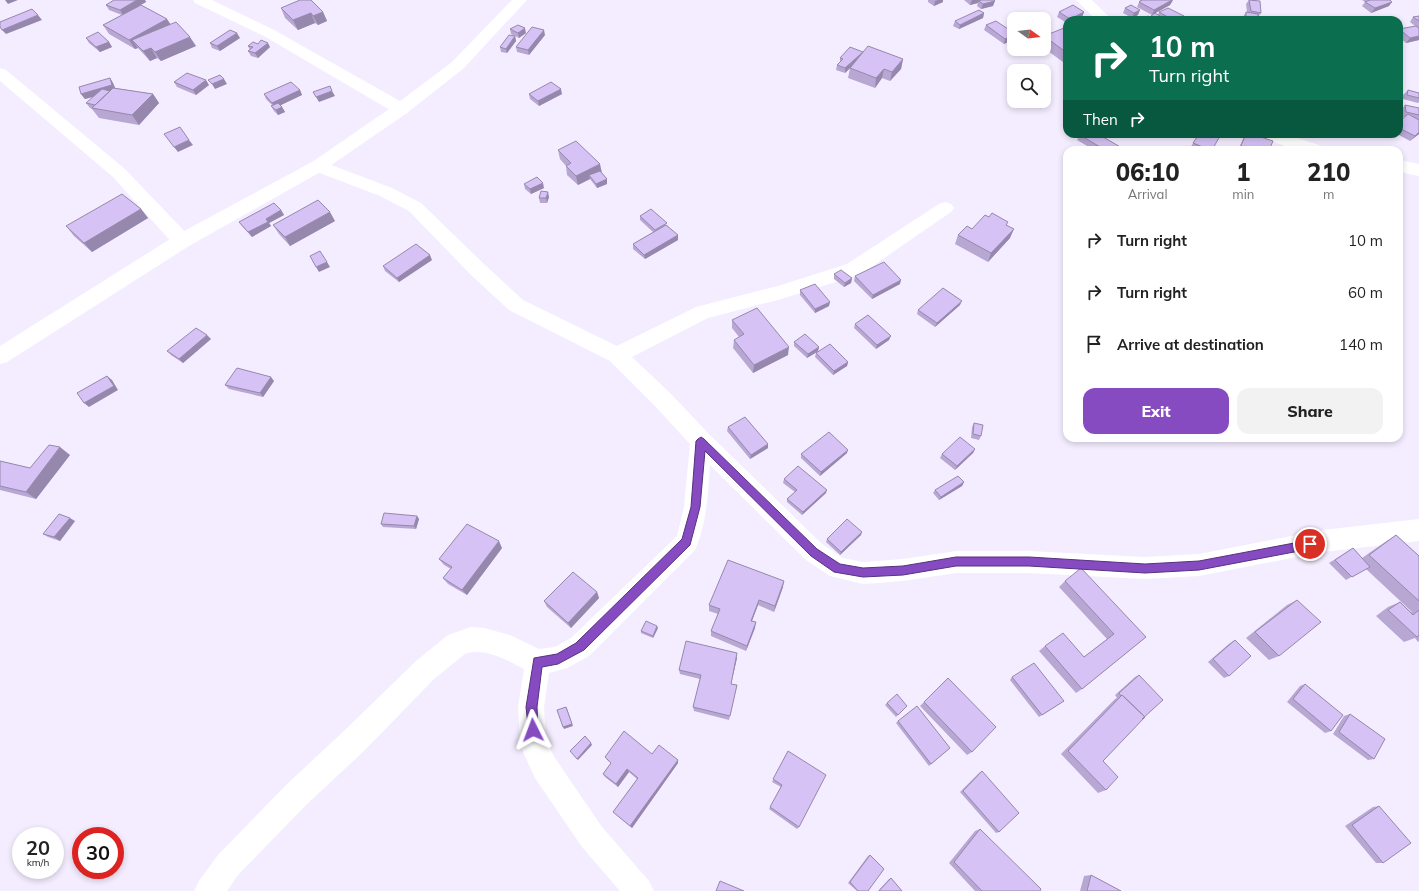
<!DOCTYPE html>
<html lang="en">
<head>
<meta charset="utf-8">
<style>
  body { margin:0; font-family:Mulish,sans-serif; background:#f2f2f2; color:#222; height:100vh; display:flex; flex-direction:column; font-size:15px; white-space:nowrap }
  * { box-sizing:border-box; margin:0 }
  p { font-size:13px; color:#767676 }
  .icon { flex:none; width:22px; height:22px; fill:none; stroke:currentColor; stroke-width:2; stroke-linecap:round; stroke-linejoin:round }
  .map { position:relative; flex:1; overflow:hidden }
  .details { position:absolute; left:1063px; top:146px; width:340px; height:296px; display:flex; flex-direction:column; background:#fff; border-radius:12px; box-shadow:0 2px 6px #0003 }
  .details>* { flex:none }
  .banner { position:absolute; left:1063px; top:16px; width:340px; height:122px; border-radius:12px; box-shadow:0 2px 6px #0003; background:#0b6e4f; color:#fff; overflow:hidden }
  .needle { width:26px; rotate:105deg }
  .fabs { position:absolute; left:1007px; top:12px; display:grid; gap:8px }
  .fabs a { display:grid; place-items:center; width:44px; height:44px; border-radius:8px; background:#fff; box-shadow:0 2px 6px #0003; font-size:20px }
  .speed { position:absolute; left:12px; top:827px; display:flex; gap:8px; font-size:20px; font-weight:700; text-align:center }
  .speed>* { display:grid; place-content:center; width:52px; height:52px; border-radius:50%; background:#fff; box-shadow:0 2px 6px #0003; line-height:1 }
  .speed small { font-size:10px; font-weight:400 }
  .speed .limit { border:6px solid #d22; background:#fff; color:#111 }
  .pin { position:absolute; display:grid; place-items:center; width:34px; height:34px; color:#fff; margin:-17px; border:2px solid #fff; border-radius:50%; box-shadow:0 1px 4px #0007 }
  .me { position:absolute; width:44px; margin:-22px; rotate:357deg; stroke-linejoin:round; filter:drop-shadow(0 0 3px #0008) }
  .turn { display:flex; align-items:center; gap:14px; height:84px; padding:0 20px; font-size:18px }
  .turn .icon { width:52px; height:52px; stroke-width:2.5 }
  .turn b { display:block; font-size:28px; line-height:34px }
  .then { display:flex; align-items:center; height:38px; padding:0 20px; background:#0003; gap:8px; font-size:15px }
  .eta { display:flex; justify-content:space-evenly; align-items:center; height:68px; text-align:center }
  .eta b { font-size:24px; font-weight:800; line-height:28px }
  .cta { display:flex; gap:8px; margin-top:auto; padding:8px 20px }
  .cta a { flex:1; height:46px; border-radius:12px; background:#864bc1; color:#fff; font-size:16px; font-weight:800; line-height:46px; text-align:center }
  .cta a+a { background:#f2f2f2; color:#222 }
  ul { padding:0; list-style:none }
  li { display:flex; align-items:center; gap:12px; height:52px; padding:0 20px }
  li div { flex:1 }
  li b { display:block; font-size:15px }
  li em { font-style:normal }
  .map>svg:first-child { display:block }
  .lines { fill:none; stroke-linecap:round; stroke-linejoin:round }
  .minor { fill:#fff; fill-rule:evenodd }
  .tertiary { fill:#fff; fill-rule:evenodd }
  .wall { fill:#b8a7d3 }
  .shaded-wall { fill:#9688ac }
  .building { fill:#d6c2f5; stroke:#9688ac }
  .route { fill:#864bc1; stroke:#57317d }
</style>
</head>
<body>
<div class="map">
<svg width="1419" height="891" viewBox="0 0 1419 891">
  <rect width="100%" height="100%" fill="#f4edff"/>
  <g class="lines">
    <!-- minor -->
    <path class="minor" d="M193,0H212L274,30L407,105L409,109L407,113L401,114L395,113L264,36L195,3Z
      M1076,0H1092L1112,20H1096Z
      M0,68L6,70L125,169L189,236L191,241L189,246L182,248L175,246L113,177L0,81Z
      M1261,134H1285L1322,146L1325,150H1296L1263,138Z
      M318,160L392,188L421,203L484,264L523,300L617,346L696,307L778,286L847,264L939,204L945,202L951,204L954,208L951,212L861,274L778,300L708,318L632,357L670,393L709,434L822,544L843,558L863,562L903,559L956,551H1029L1145,557L1199,554L1323,530L1419,519V541L1323,552L1199,576L1145,579L1029,573H956L903,581L863,584L830,576L806,560L710,465C708,493 707,523 695,550L589,656L567,668L549,673L544,707L546,741L555,758L602,827L649,881L654,891H620L582,847L535,778L523,752L520,742L518,707L524,669C507,660 484,647 465,654L434,679L365,750L306,805L238,875L227,891H194L199,881L218,855L286,785L345,730L416,661L448,635L471,627L484,628L510,635L539,649L555,647L571,638L677,536L684,507L690,444L654,405L610,361L509,310L470,274L409,211L380,196L312,170L309,166L312,162Z
      M1399,160L1419,164V176L1399,172Z"/>
    <!-- tertiary -->
    <path class="tertiary" d="M512,0H527L464,68L407,113L324,170L189,246L7,362L0,364V346L175,236L312,162L395,105L452,62Z"/>
  </g>
  <!-- wall -->
  <path class="wall" d="M114,0H145L146,2L140,5L170,24L196,46L161,61L157,58L150,61L138,48L135,49L109,34L103,25L122,15L109,10L106,5Z
    M928,0H943V2L934,6L928,2Z
    M964,0H994L993,6L981,9L977,6L978,3L970,5Z
    M1140,0H1173L1170,5L1155,13L1158,15L1159,12L1184,16L1182,20H1162L1159,18L1158,20H1139L1150,18L1152,15L1137,7Z
    M1249,0H1255L1261,13L1258,17V20H1243V17L1246,12H1247L1246,4Z
    M1362,0H1390L1389,6L1371,13L1362,6L1365,2Z
    M281,8L323,12L327,21L318,25L315,23L298,30L285,18Z
    M1125,8L1138,15L1132,18L1123,13Z
    M1059,12H1084L1082,17L1076,20H1067V23L1057,17Z
    M984,13L983,18L959,29L953,26L955,21Z
    M1419,16V40L1406,43L1399,37V29L1415,26L1410,22L1413,17Z
    M986,25L1014,39L1004,44L984,30Z
    M510,29L526,33L519,38L515,36L516,41L507,53L501,52L500,47L515,36L511,34Z
    M1067,30V65L1044,48V36Z
    M545,35L529,55L517,52L516,47Z
    M86,38L109,42L112,47L100,52L89,43Z
    M240,38L220,51L212,48L210,43Z
    M248,46L270,47L258,58L251,56L248,51L250,50Z
    M1017,49H1034L1028,54Z
    M863,52L903,59L901,69L890,81L882,78L875,88L848,78L850,68L845,73L836,70L837,65L840,62V58Z
    M110,78L113,83L115,88L153,94L159,103L139,125L99,118L92,109L90,108L86,103L94,97L85,99L81,94Z
    M174,82L209,85L196,95L177,87Z
    M300,90L302,95L280,105L282,107L285,112L278,115L274,111L271,106H273L266,99L264,94Z
    M1408,90L1419,93V102L1418,103L1403,99V95Z
    M529,94H562L539,106L530,99Z
    M1405,105L1419,108V134L1410,141L1397,134H1399V122L1405,117H1402L1401,110Z
    M1199,134L1212,150H1194L1190,148Z
    M1246,134H1252L1269,150H1238L1244,137Z
    M1080,135L1122,148L1121,150H1094L1077,140Z
    M558,150L602,173L607,179V184L597,188L590,179L578,185L567,175L566,166L560,159Z
    M524,184L544,188L531,194L525,189Z
    M549,197L547,203H540L539,198Z
    M141,209L148,218L92,252L74,236L66,226Z
    M281,210L284,215L269,223L271,226L252,237L242,226L239,222Z
    M640,216L667,225L678,240L645,259L633,249V244L653,232L640,220Z
    M989,217L1007,225L1010,238L988,262L955,244L958,235L972,229Z
    M335,221L290,246L279,234L273,225Z
    M432,260L399,282L385,271L383,266Z
    M834,274L852,278L851,283L844,287L834,279Z
    M855,276L900,284L872,299L854,281Z
    M800,290L829,306L815,313L800,295Z
    M960,305L935,327L917,314L918,310Z
    M732,320L788,355L753,373L733,348L734,340L739,337L732,328Z
    M855,324L889,340L876,349L854,328Z
    M211,339L183,363L171,355L167,351Z
    M794,342L819,347L818,351L848,362L847,366L833,375L815,357L816,353L807,358L794,346Z
    M274,381L263,397L229,389L225,385Z
    M974,423L981,436L979,440L971,438L972,427Z
    M728,427L768,448L750,459L727,431Z
    M975,449L973,453L955,470L940,458L942,454Z
    M847,453L820,476L801,458V454Z
    M70,455L36,499L0,490V461L30,468Z
    M784,479L826,493L802,515L787,502V499L795,492L783,483Z
    M964,482L962,486L939,500L933,493L935,490Z
    M417,516L419,519L416,529L383,527L381,524Z
    M75,521L60,541L48,537L43,534Z
    M861,535L840,555L826,542L827,539Z
    M1396,535L1419,556V641L1418,642L1415,638L1404,642L1376,616L1388,607L1400,602L1411,612H1412L1366,569L1346,580L1329,563L1353,548L1362,558L1385,542Z
    M502,548L467,595L448,584L443,578L451,569L444,565L439,559Z
    M1065,581L1146,637L1082,689L1076,693L1039,651L1045,646L1084,657L1107,639L1059,587Z
    M783,587L774,612L758,605L752,621L755,628L746,651L711,636V631L718,614L709,611V605Z
    M597,592L599,598L571,628L547,607L544,601Z
    M1297,600L1279,656L1269,660L1246,638L1287,605Z
    M658,628L653,638L641,633V631Z
    M1235,640L1229,676L1224,678L1208,662L1230,643Z
    M737,658L731,684L736,689L729,720L694,711L693,707L700,679L680,674L679,670Z
    M1139,675L1142,719L1103,761L1106,790L1098,793L1061,754L1115,699L1117,698L1115,695L1135,677Z
    M1012,677L1064,701L1039,717L1010,680Z
    M948,678L972,752L967,755L920,706Z
    M1305,684L1331,731L1325,733L1287,702L1300,686Z
    M887,703L907,706L896,717L885,705Z
    M1350,714L1374,759L1368,760L1333,734L1344,716Z
    M898,721L950,748L929,766L896,723Z
    M788,751L799,827L797,829L769,809L781,787L772,782Z
    M652,754L678,763L632,828L613,812L637,779L629,772L618,787L605,777L603,774L611,763L607,760L605,757Z
    M982,771L999,832L996,833L960,792L979,773Z
    M1379,806L1383,863H1376L1345,826L1373,807Z
    M980,829L1040,891H975L949,863L975,831Z
    M870,855L868,891H857L848,883L868,856Z
    M1091,875L1121,891H1080L1084,876Z
    M891,878L902,891H878L889,879Z"/>
  <!-- shaded-wall -->
  <path class="shaded-wall" d="M5,0H18L8,4Z
    M137,0H145L146,2L123,15L120,10Z
    M938,0H943V2L934,6L935,1Z
    M972,0H989L979,1L978,3L970,5Z
    M1173,0L1170,5L1152,15L1154,10Z
    M995,1L993,6L981,9L983,4Z
    M1392,2L1389,6L1371,13L1375,8Z
    M1140,10L1138,15L1132,18L1134,13Z
    M323,12L327,21L318,25L313,16Z
    M1084,12L1082,17L1076,20H1070V19Z
    M311,13L315,23L298,30L293,20Z
    M984,13L983,18L959,29L960,25Z
    M38,15L42,20L6,34L2,30Z
    M1184,16L1182,20H1177Z
    M167,19L173,28L132,40L138,48L135,49L129,40Z
    M525,28L526,33L519,38L518,33Z
    M544,30L545,35L529,55L528,50Z
    M237,33L240,38L220,51L217,46Z
    M1014,35V39L1004,44L1005,39Z
    M515,36L516,41L507,53L506,49Z
    M1419,36V40L1406,43L1410,38Z
    M190,37L196,46L161,61L155,52Z
    M109,42L112,47L100,52L96,47Z
    M268,43L270,47L258,58L255,53Z
    M151,48L157,58L150,61L143,51Z
    M1030,49H1034L1028,54Z
    M863,52L862,57L845,73V68Z
    M903,59L901,69L890,81L892,72Z
    M884,69L882,78L875,88L876,78Z
    M110,78L113,83L116,90L85,99L81,94Z
    M224,79L227,84L215,89L212,84Z
    M206,80L209,85L196,95L193,90Z
    M561,89L562,94L539,106L538,101Z
    M300,90L302,95L275,108L272,103Z
    M332,91L335,96L319,102L316,97Z
    M153,94L159,103L139,125L132,115Z
    M282,107L285,112L278,115L276,110Z
    M1419,132V134L1410,141Z
    M189,140L193,145L178,152L174,147Z
    M600,164L602,173L589,175L590,179L578,185L576,176Z
    M607,179V184L597,188L596,184Z
    M543,183L544,188L531,194L530,189Z
    M548,192L549,197L547,203L546,198Z
    M141,209L148,218L92,252L84,243Z
    M281,210L284,215L269,223L271,226L252,237L248,232L266,219Z
    M330,212L335,221L290,246L285,237Z
    M1014,229L1010,238L988,262L991,253Z
    M678,235V240L645,259L644,255Z
    M430,255L432,260L399,282L397,278Z
    M327,262L330,267L319,272L316,267Z
    M852,278L851,283L844,287L845,283Z
    M901,280L900,284L872,299L873,295Z
    M962,301L960,305L935,327L937,323Z
    M830,302L829,306L815,313V309Z
    M207,335L211,339L183,363L179,359Z
    M891,336L889,340L876,349L877,345Z
    M789,347L788,355L753,373L754,365Z
    M819,347L818,351L807,358L808,354Z
    M848,362L847,366L833,375L834,371Z
    M107,376L112,380L118,390L89,407L84,403Z
    M271,377L274,381L263,397L260,393Z
    M768,444V448L750,459L751,455Z
    M60,447L70,455L36,499L26,492Z
    M975,449L973,453L955,470L957,466Z
    M848,450L847,453L820,476L821,472Z
    M964,482L962,486L939,500L941,497Z
    M827,490L826,493L802,515L803,512Z
    M417,516L419,519L416,529L414,526Z
    M70,518L75,521L60,541L54,537Z
    M862,532L861,535L840,555L841,552Z
    M499,541L502,548L467,595L462,590Z
    M784,581L783,587L774,612L775,606Z
    M597,592L599,598L571,628L568,623Z
    M759,600L758,605L750,626L751,621Z
    M756,622L755,628L746,651L747,646Z
    M657,626L658,628L653,638V636Z
    M737,653V658L730,688L731,684Z
    M566,707L567,709L573,726L564,729L563,727Z
    M591,743L592,745L578,760L577,759Z
    M678,760V763L632,828L630,826Z
    M627,769L629,772L618,787L616,784Z"/>
  <!-- building -->
  <path class="building" d="M114,0H137L120,10L106,5Z
    M300,0H311L323,12L313,16L311,13L293,20L281,8Z
    M981,0H994L995,1L983,4L979,1Z
    M1142,0H1172L1154,10L1139,2Z
    M1249,0L1260,1L1261,13L1251,11Z
    M1370,0H1390L1392,2L1375,8L1365,2Z
    M141,5L167,19L129,40L103,25Z
    M1073,5L1084,12L1070,19L1059,12Z
    M1131,5L1140,10L1134,13L1125,8Z
    M1168,8L1184,16L1177,20H1173L1159,12Z
    M32,9L38,15L2,30L0,27V22Z
    M979,10L984,13L960,25L955,21Z
    M1246,12L1258,14V20H1246Z
    M1155,13L1160,16L1157,18L1151,16Z
    M1148,16L1154,20H1140Z
    M1419,16V21L1413,17Z
    M1270,18L1274,20H1268Z
    M996,21L1014,33V35L1005,39L986,25Z
    M176,22L190,37L155,52L151,48L143,51L132,40Z
    M518,25L525,28L518,33L510,29Z
    M1416,26L1419,28V36L1410,38L1399,29Z
    M532,27L544,30L528,50L516,47Z
    M1064,28L1066,30H1067V53L1044,36Z
    M230,30L237,33L217,46L210,43Z
    M98,32L109,42L96,47L86,38Z
    M509,35L515,36L506,49L500,47Z
    M261,40L268,43L255,53L248,51L253,47L248,46L253,42L258,44Z
    M868,46L903,59L892,72L884,69L876,78L850,68Z
    M850,47L863,52L845,68L837,65L843,59L840,58Z
    M187,73L206,80L193,90L174,82Z
    M220,75L224,79L212,84L208,80Z
    M110,78L112,85L81,94L79,87Z
    M291,82L300,90L272,103L264,94Z
    M551,82L561,89L538,101L529,94Z
    M330,86L332,91L316,97L313,92Z
    M113,88L153,94L132,115L92,108Z
    M102,89L110,91L95,105L86,103Z
    M1408,90L1419,93V98L1407,95Z
    M1399,102L1402,104L1399,106Z
    M278,103L282,107L276,110L271,106Z
    M1405,105L1419,108V115L1406,112Z
    M1408,114L1419,120V132L1415,136L1399,128V122Z
    M180,127L189,140L174,147L164,134Z
    M1082,134H1098L1122,148L1119,150H1105L1080,135Z
    M1199,134H1216L1220,136L1212,150H1210L1193,143Z
    M1246,134H1252L1273,141L1269,150H1239Z
    M576,141L600,164L576,176L566,166L571,163L558,150Z
    M600,171L607,179L596,184L589,175Z
    M537,177L543,183L530,189L524,184Z
    M541,191L548,192L546,198H539Z
    M122,194L141,209L84,243L66,226Z
    M318,200L330,212L285,237L273,225Z
    M274,203L281,210L266,219L268,222L248,232L239,222Z
    M651,209L667,223L655,230L640,216Z
    M992,213L1008,222L1006,225L1014,229L991,253L958,235L967,226L972,229L985,215L989,217Z
    M666,225L678,235L644,255L633,244Z
    M416,244L430,255L397,278L383,266Z
    M320,251L327,262L316,267L310,256Z
    M884,262L901,280L873,295L855,276Z
    M841,270L852,278L845,283L834,274Z
    M815,284L830,302L815,309L800,290Z
    M943,288L962,301L937,323L918,310Z
    M757,308L789,347L754,365L734,340L744,334L732,320Z
    M868,315L891,336L877,345L855,324Z
    M196,328L207,335L179,359L167,351Z
    M805,334L819,347L808,354L794,342Z
    M830,344L848,362L834,371L816,353Z
    M237,368L271,377L260,393L225,385Z
    M107,376L114,386L84,403L77,393Z
    M745,417L768,444L751,455L728,427Z
    M974,423L983,425L981,436L973,434Z
    M829,432L848,450L821,472L801,454Z
    M960,437L975,449L957,466L942,454Z
    M49,445L60,447L26,492L0,486V461L30,468Z
    M798,466L827,490L803,512L787,499L797,490L784,479Z
    M958,476L964,482L941,497L935,490Z
    M384,513L417,516L414,526L381,524Z
    M59,514L70,518L54,537L43,534Z
    M847,519L862,532L841,552L827,539Z
    M467,524L499,541L462,590L443,578L452,567L439,559Z
    M1396,535L1419,556V601L1369,555Z
    M1353,548L1370,567L1352,577L1335,560Z
    M728,560L784,581L775,606L759,600L751,621L756,622L747,646L711,631L720,609L709,605Z
    M1081,568L1146,637L1082,689L1045,646L1063,633L1084,657L1114,634L1065,581Z
    M573,572L597,592L568,623L544,601Z
    M1297,600L1321,622L1279,656L1255,632Z
    M1400,602L1413,615L1419,610V635L1417,637L1388,610Z
    M646,621L657,626L653,636L641,631Z
    M1235,640L1251,656L1229,676L1213,659Z
    M686,641L737,653L731,684L737,685L730,716L693,707L701,675L679,670Z
    M1034,663L1064,701L1042,715L1012,677Z
    M1139,675L1163,700L1142,719L1145,717L1122,695L1121,696L1119,693Z
    M948,678L996,727L972,752L924,702Z
    M1305,684L1343,715L1331,731L1293,699Z
    M897,694L907,706L898,715L887,703Z
    M1122,695L1145,717L1103,761L1118,777L1106,790L1068,751Z
    M917,706L950,748L931,764L898,721Z
    M566,707L572,724L563,727L557,710Z
    M1350,714L1385,739L1374,759L1339,732Z
    M624,731L652,754L659,745L678,760L630,826L613,812L638,778L627,769L616,784L603,774L611,763L605,757Z
    M585,736L591,743L577,759L570,751Z
    M788,751L826,775L799,827L770,807L782,785L773,779Z
    M982,771L1019,813L999,832L963,791Z
    M1379,806L1411,843L1383,863L1352,825Z
    M980,829L1041,889L1040,891H982L954,862Z
    M870,855L884,869L868,891H858L850,882Z
    M1091,875L1121,891H1087Z
    M891,878L902,891H879Z
    M720,881L744,891H716Z"/>
  <!-- route -->
  <path class="route" d="M701,437L704,439L817,549L840,564L863,568L903,566L956,557H1029L1145,564L1199,561L1310,540L1313,541L1315,544L1313,547L1310,549L1199,570L1145,573L1029,566H956L903,575L863,577L834,572L811,556L705,451L700,507L690,545L584,650L558,664L542,667L537,707L538,730L537,734L533,736L529,734L526,707L534,658L557,654L576,643L682,539L691,507L696,441L698,439Z"/>
</svg>
<div class="fabs">
<a><svg class="needle" viewBox="-14 -14 28 28"><path d="M0-13l5 13h-10z" fill="#e53935"/><path d="M0 13l5-13h-10z" fill="#767676"/></svg></a>
<a><svg class="icon" aria-label="search" viewBox="0 0 24 24"><circle cx="10" cy="10" r="6"/><path d="M15 15l6 6"/></svg></a>
</div>
<div class="speed"><div>20<small>km/h</small></div><div class="limit">30</div></div>
<div class="pin" style="left:1310px;top:544px;background:#d93025"><svg class="icon" aria-label="arrive" viewBox="0 0 24 24"><path d="M6 21V4h12l-3 4 3 4H6"/></svg></div>
<svg class="me" style="left:533px;top:730px" viewBox="-20 -20 40 40"><path d="M0-17L14 15 0 8-14 15z" fill="#864bc1" stroke="#fff" stroke-width="4"/></svg>
<div class="banner">
<div class="turn"><svg class="icon" aria-label="right" viewBox="0 0 24 24"><path d="M7 20v-9h11M14 6l5 5-5 5"/></svg><div><b>10 m</b>Turn right</div></div>
<div class="then">Then<svg class="icon" aria-label="right" viewBox="0 0 24 24"><path d="M7 20v-9h11M14 6l5 5-5 5"/></svg></div>
</div>
<section class="details">
<div class="eta">
<div><b>06:10</b><p>Arrival</p></div>
<div><b>1</b><p>min</p></div>
<div><b>210</b><p>m</p></div>
</div>
<ul>
<li><svg class="icon" aria-label="right" viewBox="0 0 24 24"><path d="M7 20v-9h11M14 6l5 5-5 5"/></svg><div><b>Turn right</b></div><em>10 m</em></li>
<li><svg class="icon" aria-label="right" viewBox="0 0 24 24"><path d="M7 20v-9h11M14 6l5 5-5 5"/></svg><div><b>Turn right</b></div><em>60 m</em></li>
<li><svg class="icon" aria-label="arrive" viewBox="0 0 24 24"><path d="M6 21V4h12l-3 4 3 4H6"/></svg><div><b>Arrive at destination</b></div><em>140 m</em></li>
</ul>
<div class="cta"><a>Exit</a><a>Share</a></div>
</section>
</div>
</body>
</html>
